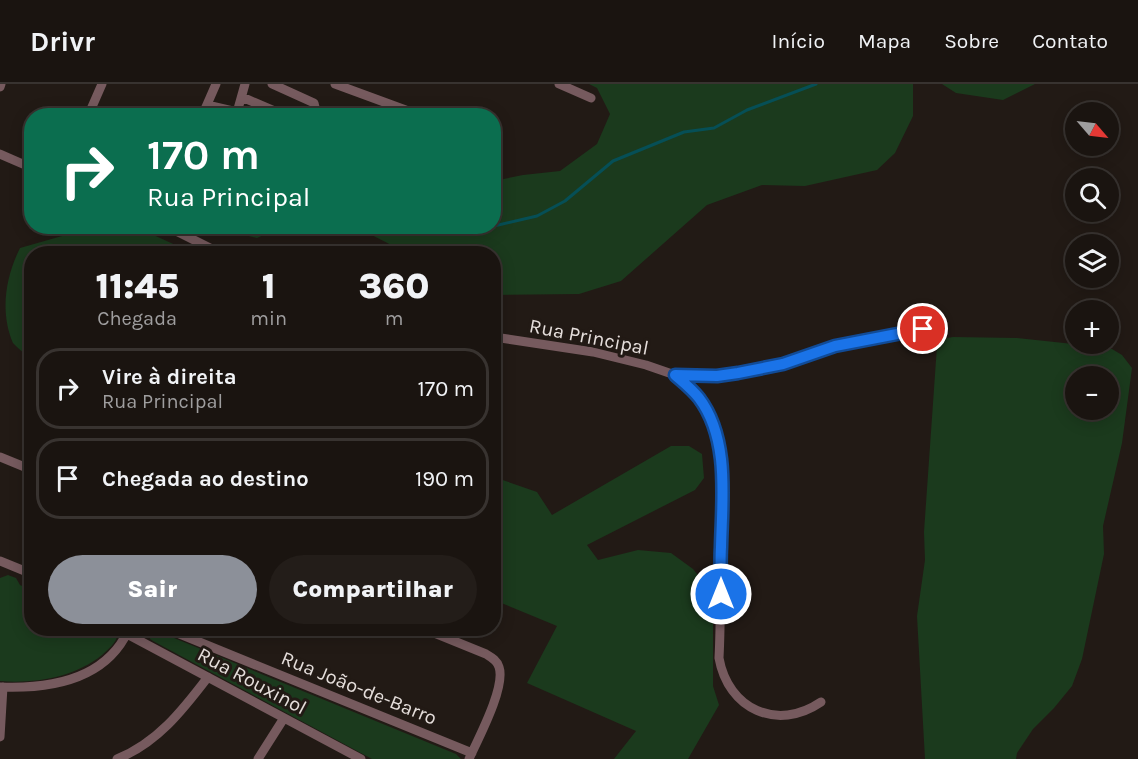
<!DOCTYPE html>
<html lang="pt">
<head>
<meta charset="utf-8">
<style>
  body { margin:0; font-family:Karla,sans-serif; background:#231d19; color:#f1f3f6; height:100vh; display:flex; flex-direction:column; font-size:22px; white-space:nowrap }
  * { box-sizing:border-box; margin:0 }
  p { font-size:20px; color:#9f9e9f }
  .icon { flex:none; width:33px; height:33px; fill:none; stroke:currentColor; stroke-width:2; stroke-linecap:round; stroke-linejoin:round }
  .map { position:relative; flex:1; overflow:hidden }
  .details { position:absolute; left:24px; top:162px; width:477px; height:390px; display:flex; flex-direction:column; background:#1a1410; border-radius:24px; box-shadow:0 3px 15px #0003,0 0 0 2px #383330 }
  .details>* { flex:none }
  .guide { position:absolute; left:24px; top:24px; width:477px; height:126px; border-radius:24px; box-shadow:0 3px 15px #0003,0 0 0 2px #383330; background:#0b6e4f; color:#fff; overflow:hidden }
  .needle { width:39px; rotate:118deg }
  .controls { position:absolute; left:1065px; top:18px; display:grid; gap:12px }
  .controls a { display:grid; place-items:center; width:54px; height:54px; border-radius:50%; background:#1a1410; box-shadow:0 3px 15px #0003,0 0 0 2px #383330; font-size:30px }
  .pin { position:absolute; display:grid; place-items:center; width:51px; height:51px; color:#fff; margin:-26px; border:3px solid #fff; border-radius:50%; box-shadow:0 2px 6px #0007 }
  .me { position:absolute; width:66px; margin:-33px; rotate:0deg; stroke-linejoin:round; filter:drop-shadow(0 0 4px #0008) }
  .turn { display:flex; align-items:center; gap:21px; height:126px; padding:0 24px; font-size:27px }
  .turn .icon { width:78px; height:78px; stroke-width:2.5 }
  .turn b { display:block; font-size:42px; line-height:51px }
  .eta { display:flex; justify-content:space-evenly; align-items:center; height:102px; text-align:center }
  .eta b { font-size:36px; font-weight:800; line-height:42px }
  .primary-button { display:flex; gap:12px; margin-top:auto; padding:12px 24px }
  .primary-button a { flex:1; height:69px; border-radius:36px; background:#8c9099; color:#fff; font-size:24px; font-weight:800; line-height:69px; text-align:center }
  .primary-button a+a { background:#231d19; color:#f1f3f6 }
  ul { padding:0; list-style:none }
  li { display:flex; align-items:center; gap:18px; height:81px; margin:0 12px 9px; padding:0 12px; border:3px solid #383330; border-radius:24px }
  li div { flex:1 }
  li b { display:block; font-size:22px }
  li em { font-style:normal }
  header { display:flex; align-items:center; gap:36px; box-sizing:border-box; height:84px; padding:0 30px; background:#1a1410; border-bottom:2px solid #383330 }
  header strong { font-size:28px }
  nav { display:flex; gap:33px; margin-inline-start:auto; font-size:21px }
  .map>svg:first-child { display:block }
  .green { fill:#1b3a1d; fill-rule:evenodd }
  .lines { fill:none; stroke-linecap:round; stroke-linejoin:round }
  .stream { stroke:#064f56; stroke-width:3 }
  .minor { stroke:#765a5e; stroke-width:9 }
  .route-casing { stroke:#114b97; stroke-width:15 }
  .route { stroke:#1a73e8; stroke-width:10 }
  .labels { text-anchor:middle; dominant-baseline:central; stroke-width:6; stroke-linejoin:round; paint-order:stroke }
  .street-label { font-size:20px; fill:#e5dedb; stroke:#221a15 }
</style>
</head>
<body>
<header>
<strong>Drivr</strong>
<nav><a>Início</a><a>Mapa</a><a>Sobre</a><a>Contato</a></nav>
</header>
<div class="map">
<svg width="1138" height="675" viewBox="0 0 1138 675">
  <rect width="100%" height="100%" fill="#221a15"/>
  <!-- green -->
  <path class="green" d="M589,0H913V32L895,69L877,86L805,102L762,101L707,121L621,197L579,210L494,211V170L407,169L356,143L494,142V97L523,91L560,87L597,60L610,30L597,4Z
    M942,0H1035L1003,16L956,9Z
    M73,143H136L193,169L32,170L31,275C26,270 18,265 13,259C0,229 5,194 20,164L62,152Z
    M230,143H281L257,154L240,150Z
    M953,253L1017,254L1092,262L1112,265L1122,271L1132,284L1122,359L1103,442L1104,470L1082,575L1072,602L1054,624L1033,645L1017,669L1016,675H925L917,532L925,476L924,448L937,262L941,255ZM1076,292H1108V326H1076Z
    M671,362H689L702,370L704,394L695,406L587,461L598,476L638,466L671,469L693,485L707,502L713,521V602L719,621L688,675H614L636,647L527,599L557,542L494,516V393L537,408L552,431Z
    M8,491L16,494L20,501L31,506L32,544L119,545C118,557 111,563 102,571C75,593 35,600 0,597V494Z
    M157,547L456,670L461,675H372L153,557L150,555L151,550Z"/>
  <g class="lines">
    <!-- stream -->
    <path class="stream" d="M494,142L537,132L565,117L613,77L684,48L714,44L747,26L816,0"/>
    <!-- minor -->
    <path class="minor" d="M272,0L314,19L315,23L310,32
      M335,0L422,32
      M559,0L591,14
      M0,3L1,0
      M242,13L286,32
      M207,21L237,28
      M88,32L102,0
      M202,32L216,0
      M236,32L245,0
      M0,70L32,84
      M166,142L222,170
      M494,253L593,268L646,281L675,291L717,292L783,280L835,263L923,245
      M675,291C683,298 692,305 699,313C730,354 722,416 721,464C720,501 721,537 719,574C728,625 777,648 821,618
      M0,373L32,386
      M0,477L32,490
      M165,544L472,669
      M422,544L486,570C491,573 497,576 499,583C506,603 478,655 469,675
      M127,550L361,675
      M0,603C49,605 105,596 128,547
      M0,653L3,603
      M117,675C157,659 182,627 208,593
      M258,675L284,634"/>
  </g>
  <g class="lines">
    <!-- route casing -->
    <g class="route-casing">
      <path id="route" d="M721,510C721,495 720,479 721,463C722,416 730,355 699,314C692,305 683,298 675,291L717,292L738,289L783,280L835,262L923,245"/>
    </g>
    <!-- route -->
    <use href="#route" class="route"/>
  </g>
  <g class="labels">
    <!-- street labels -->
    <g class="street-label">
      <text transform="translate(589 253) rotate(11)">Rua Principal</text>
      <text transform="translate(252 597) rotate(28)">Rua Rouxinol</text>
      <text transform="translate(359 604) rotate(22)">Rua João-de-Barro</text>
    </g>
  </g>
</svg>
<div class="controls">
<a><svg class="needle" viewBox="-14 -14 28 28"><path d="M0-13l5 13h-10z" fill="#e53935"/><path d="M0 13l5-13h-10z" fill="#9f9e9f"/></svg></a>
<a><svg class="icon" aria-label="search" viewBox="0 0 24 24"><circle cx="10" cy="10" r="6"/><path d="M15 15l6 6"/></svg></a>
<a><svg class="icon" aria-label="layers" viewBox="0 0 24 24"><path d="M12 4l9 5-9 5-9-5zM3 14l9 5 9-5"/></svg></a>
<a>+</a>
<a>−</a>
</div>
<div class="pin" style="left:923px;top:245px;background:#d93025"><svg class="icon" aria-label="arrive" viewBox="0 0 24 24"><path d="M6 21V4h12l-3 4 3 4H6"/></svg></div>
<svg class="me" style="left:721px;top:510px" viewBox="-20 -20 40 40"><circle r="17" fill="#1a73e8" stroke="#fff" stroke-width="3"/><path d="M0-11L8 9 0 5-8 9z" fill="#fff"/></svg>
<div class="guide">
<div class="turn"><svg class="icon" aria-label="right" viewBox="0 0 24 24"><path d="M7 20v-9h11M14 6l5 5-5 5"/></svg><div><b>170 m</b>Rua Principal</div></div>
</div>
<section class="details">
<div class="eta">
<div><b>11:45</b><p>Chegada</p></div>
<div><b>1</b><p>min</p></div>
<div><b>360</b><p>m</p></div>
</div>
<ul>
<li><svg class="icon" aria-label="right" viewBox="0 0 24 24"><path d="M7 20v-9h11M14 6l5 5-5 5"/></svg><div><b>Vire à direita</b><p>Rua Principal</p></div><em>170 m</em></li>
<li><svg class="icon" aria-label="arrive" viewBox="0 0 24 24"><path d="M6 21V4h12l-3 4 3 4H6"/></svg><div><b>Chegada ao destino</b></div><em>190 m</em></li>
</ul>
<div class="primary-button"><a>Sair</a><a>Compartilhar</a></div>
</section>
</div>
</body>
</html>
